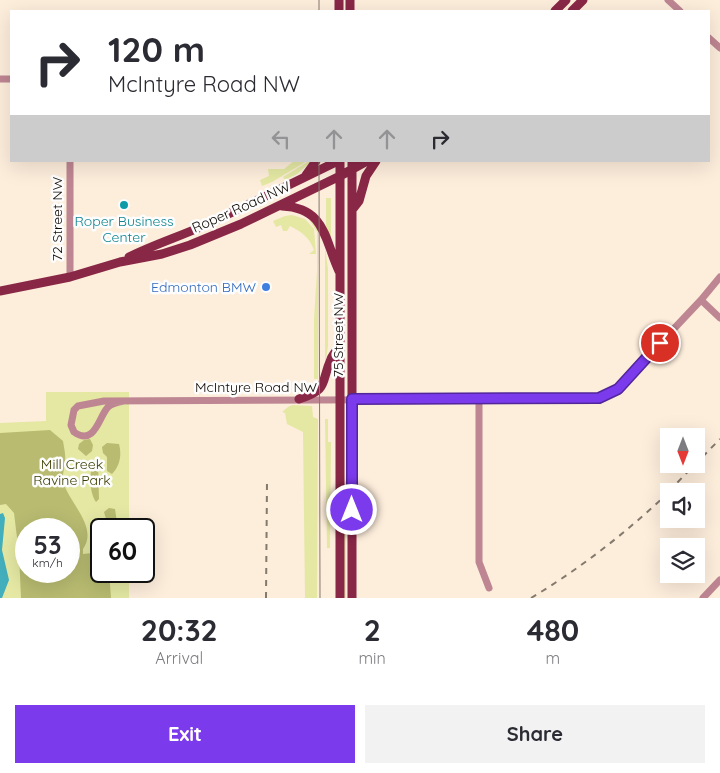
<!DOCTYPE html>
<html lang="en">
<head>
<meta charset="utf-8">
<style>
  body { margin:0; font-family:Quicksand,sans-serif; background:#f2f2f3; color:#2b2b33; height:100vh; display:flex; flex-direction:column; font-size:19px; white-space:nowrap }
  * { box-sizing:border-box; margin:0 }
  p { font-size:16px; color:#7c7c81 }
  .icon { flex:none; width:28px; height:28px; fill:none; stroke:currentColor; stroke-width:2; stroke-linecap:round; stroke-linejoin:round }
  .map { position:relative; height:598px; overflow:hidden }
  .panel { display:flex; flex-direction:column; background:#fff; flex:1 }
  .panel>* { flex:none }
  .banner { position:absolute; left:10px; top:10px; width:700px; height:152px; border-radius:0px; box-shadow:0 5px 20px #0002; background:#fff; color:#2b2b33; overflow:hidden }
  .needle { width:32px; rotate:180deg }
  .fabs { position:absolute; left:660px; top:428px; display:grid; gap:10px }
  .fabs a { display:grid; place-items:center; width:45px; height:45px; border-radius:0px; background:#fff; box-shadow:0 5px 20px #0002; font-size:25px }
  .speed { position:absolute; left:15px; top:518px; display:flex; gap:10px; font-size:25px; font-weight:700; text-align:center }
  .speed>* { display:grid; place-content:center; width:65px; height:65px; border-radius:50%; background:#fff; box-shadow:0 5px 20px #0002; line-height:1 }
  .speed small { font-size:12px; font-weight:400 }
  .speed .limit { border:2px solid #111; border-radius:8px; background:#fff; color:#111 }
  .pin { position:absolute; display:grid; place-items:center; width:42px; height:42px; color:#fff; margin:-21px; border:2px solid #fff; border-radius:50%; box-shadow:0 1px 5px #0007 }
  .me { position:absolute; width:55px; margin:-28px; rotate:0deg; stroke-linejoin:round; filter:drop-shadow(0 0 4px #0008) }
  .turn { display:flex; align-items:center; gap:18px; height:105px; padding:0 15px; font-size:22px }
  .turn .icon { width:65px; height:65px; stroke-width:2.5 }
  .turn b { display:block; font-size:35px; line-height:42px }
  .lanes { display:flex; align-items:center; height:48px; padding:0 15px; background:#0003; justify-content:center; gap:25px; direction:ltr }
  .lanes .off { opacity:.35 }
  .eta { display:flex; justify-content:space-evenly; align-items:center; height:85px; text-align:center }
  .eta b { font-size:30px; font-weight:700; line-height:35px }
  .primary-button { display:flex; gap:10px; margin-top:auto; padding:10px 15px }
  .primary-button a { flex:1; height:58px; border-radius:0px; background:#7c3aed; color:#fff; font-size:20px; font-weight:700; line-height:58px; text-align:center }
  .primary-button a+a { background:#f2f2f3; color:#2b2b33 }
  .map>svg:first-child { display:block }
  .green { fill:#e4e8a3; fill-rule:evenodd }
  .forest { fill:#b8bb70; fill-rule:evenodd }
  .water { fill:#43aebc }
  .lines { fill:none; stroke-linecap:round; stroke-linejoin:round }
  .minor { stroke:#be8692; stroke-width:7 }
  .major { stroke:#892747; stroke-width:9 }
  .tram { stroke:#84796d; stroke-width:1 }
  .rail { stroke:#84796d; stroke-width:2; stroke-dasharray:6 6; stroke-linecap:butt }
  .route-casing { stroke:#51269a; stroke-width:12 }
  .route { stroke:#7c3aed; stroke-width:9 }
  .culture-dot { fill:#0f9aa8; stroke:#fdfdfd; stroke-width:2 }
  .shop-dot { fill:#3f7fe0; stroke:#fdfdfd; stroke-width:2 }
  .labels { text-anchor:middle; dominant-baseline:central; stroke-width:5; stroke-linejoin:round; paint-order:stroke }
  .street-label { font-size:14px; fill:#100a04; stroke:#fdfdfd }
  .culture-label { font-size:14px; fill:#0d838f; stroke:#fdfdfd }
  .shop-label { font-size:14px; fill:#366cbe; stroke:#fdfdfd; text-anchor:end }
  .park-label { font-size:14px; fill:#3c3d00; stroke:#fdfdfd }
</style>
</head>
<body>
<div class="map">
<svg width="720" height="598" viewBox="0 0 720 598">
  <rect width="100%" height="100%" fill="#fdeddb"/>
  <!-- green -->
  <path class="green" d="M294,161H307L272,182L262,186L260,180L269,176L268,169H284Z
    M309,161H312L297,174L285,180L283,177Z
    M326,198H331V240L326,227Z
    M292,215L305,219L314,229L316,254H309L314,250C309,237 302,232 290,226L287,231H283L281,225L276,227L273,221L285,216Z
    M308,218L318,229V379H314V319L317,271V232Z
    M325,247L328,269V346L325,367Z
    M46,392H129V529H101V571H129V598H0V423L46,421ZM26,529H69V571H26Z
    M292,405L312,406L313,417L318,419L317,598H305L303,432L287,424L285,413L282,412L288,407Z
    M325,419H328V442H331L330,548H327Z
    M343,483L346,513V598H343Z"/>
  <!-- forest -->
  <path class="forest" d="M50,430L63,441C64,448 66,455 65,461C65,468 62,474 63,481C68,502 99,527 83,549V554L92,553L101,558V571H109L111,598H21L19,554L14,513L6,504L0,505V433ZM26,529H69V571H26Z
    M90,439L93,445L92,451L86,456L78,449L79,444L84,440Z
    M107,443L119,444C122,455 120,466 112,474L107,471V457L103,453L102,447Z
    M96,459L98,461L99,499L96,502C89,492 90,475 92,463Z
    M109,508L115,509L118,529H109L104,512Z"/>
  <!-- water -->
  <path class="water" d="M3,513L5,518L2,550L9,580L2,598H0V514Z"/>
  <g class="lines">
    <!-- minor -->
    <path class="minor" d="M668,0L680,11
      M709,38L720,48
      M0,79H11
      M70,161V277
      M701,300L720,318
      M479,399V562L489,588
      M124,401C118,402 112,403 108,407C99,416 95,447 74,432L71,425L74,410L78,406L104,401L577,399C592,399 605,399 617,389L701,300L720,277
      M703,598L720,580"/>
    <!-- major -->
    <path class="major" d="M339,0V11
      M350,11V0
      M555,11L566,0
      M572,11L583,0
      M306,175L316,161
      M282,206C326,208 324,239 339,271
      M352,210L359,201L366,176L376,161
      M129,257C153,245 178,237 203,226C248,205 293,183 338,161
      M0,291L70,277L120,262L162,254L190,245L241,224L340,176L367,161
      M299,399C330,389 320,383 331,359C333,354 337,350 340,346
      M340,598V161
      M352,598V161"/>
    <!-- tram -->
    <path class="tram" d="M319,11V0
      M319,161L320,598"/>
    <!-- rail -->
    <path class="rail" d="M669,491L720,439
      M266,598L267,482
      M531,598C581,568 627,532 669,492"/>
  </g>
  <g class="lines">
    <!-- route casing -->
    <g class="route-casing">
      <path id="route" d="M352,510V399L599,398L618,389L660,343"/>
    </g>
    <!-- route -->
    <use href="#route" class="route"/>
  </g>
  <!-- markers -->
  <circle class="culture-dot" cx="124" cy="205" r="5"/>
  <circle class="shop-dot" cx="266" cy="287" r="5"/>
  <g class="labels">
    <!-- street labels -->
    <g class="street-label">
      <text transform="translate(241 207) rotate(-24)">Roper Road NW</text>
      <text transform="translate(57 219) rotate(-90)">72 Street NW</text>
      <text transform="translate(338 335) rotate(-90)">75 Street NW</text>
      <text x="256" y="387">McIntyre Road NW</text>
    </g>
    <!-- culture labels -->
    <g class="culture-label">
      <text x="124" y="221">Roper Business<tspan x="124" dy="16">Center</tspan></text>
    </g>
    <!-- shop labels -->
    <g class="shop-label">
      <text x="256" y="287">Edmonton BMW</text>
    </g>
    <!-- park labels -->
    <g class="park-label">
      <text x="72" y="464">Mill Creek<tspan x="72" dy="16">Ravine Park</tspan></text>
    </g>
  </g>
</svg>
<div class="fabs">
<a><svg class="needle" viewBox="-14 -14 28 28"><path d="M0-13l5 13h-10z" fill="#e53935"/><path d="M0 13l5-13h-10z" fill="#7c7c81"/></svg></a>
<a><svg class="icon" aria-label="sound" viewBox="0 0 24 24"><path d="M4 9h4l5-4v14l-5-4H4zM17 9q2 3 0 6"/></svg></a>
<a><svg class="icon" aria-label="layers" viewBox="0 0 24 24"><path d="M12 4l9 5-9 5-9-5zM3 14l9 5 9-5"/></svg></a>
</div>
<div class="speed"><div>53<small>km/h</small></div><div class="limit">60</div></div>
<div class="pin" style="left:660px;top:343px;background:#d93025"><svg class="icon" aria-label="arrive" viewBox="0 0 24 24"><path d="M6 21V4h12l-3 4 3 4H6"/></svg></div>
<svg class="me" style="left:352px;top:510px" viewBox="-20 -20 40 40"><circle r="17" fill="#7c3aed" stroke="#fff" stroke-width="3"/><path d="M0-11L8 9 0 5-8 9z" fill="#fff"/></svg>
<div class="banner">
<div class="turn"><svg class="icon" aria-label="right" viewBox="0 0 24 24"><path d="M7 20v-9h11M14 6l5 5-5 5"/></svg><div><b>120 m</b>McIntyre Road NW</div></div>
<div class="lanes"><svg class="icon off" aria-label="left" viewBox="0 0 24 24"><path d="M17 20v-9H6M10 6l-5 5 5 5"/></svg><svg class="icon off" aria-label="ahead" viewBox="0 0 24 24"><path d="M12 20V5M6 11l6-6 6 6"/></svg><svg class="icon off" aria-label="ahead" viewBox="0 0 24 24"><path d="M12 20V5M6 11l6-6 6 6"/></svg><svg class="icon" aria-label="right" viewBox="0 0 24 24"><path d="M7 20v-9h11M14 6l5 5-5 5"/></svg></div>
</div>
</div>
<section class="panel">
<div class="eta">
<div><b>20:32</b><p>Arrival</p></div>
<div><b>2</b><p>min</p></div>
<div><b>480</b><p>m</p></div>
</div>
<div class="primary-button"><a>Exit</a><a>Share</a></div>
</section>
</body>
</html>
